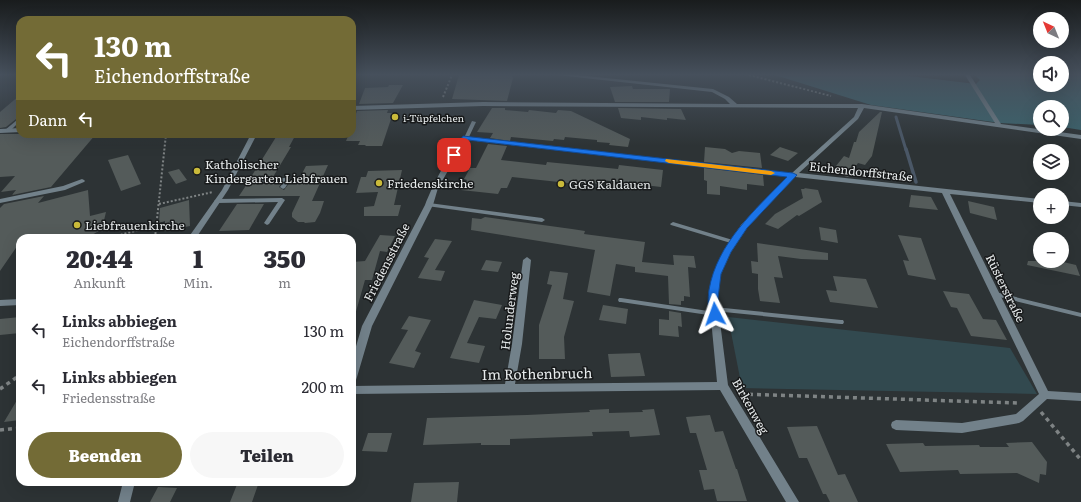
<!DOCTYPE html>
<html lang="de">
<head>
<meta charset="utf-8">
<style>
  body { margin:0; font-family:Literata,serif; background:#f7f7f7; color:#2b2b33; height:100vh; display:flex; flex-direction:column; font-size:15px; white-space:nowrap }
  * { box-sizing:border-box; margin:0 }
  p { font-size:13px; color:#7c7c81 }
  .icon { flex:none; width:22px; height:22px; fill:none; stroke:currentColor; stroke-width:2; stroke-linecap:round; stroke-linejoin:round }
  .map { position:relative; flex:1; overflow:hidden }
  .sheet { position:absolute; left:16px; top:234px; width:340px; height:252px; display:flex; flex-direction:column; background:#fff; border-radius:12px; box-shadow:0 4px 16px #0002 }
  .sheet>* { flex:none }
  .banner { position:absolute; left:16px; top:16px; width:340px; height:122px; border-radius:12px; box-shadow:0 4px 16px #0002; background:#736b36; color:#fff; overflow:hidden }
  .needle { width:26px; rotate:317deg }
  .controls { position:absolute; left:1033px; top:12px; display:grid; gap:8px }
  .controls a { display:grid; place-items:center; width:36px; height:36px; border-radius:50%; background:#fff; box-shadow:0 4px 16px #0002; font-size:20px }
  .pin { position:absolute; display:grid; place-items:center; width:34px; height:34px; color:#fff; margin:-17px; border-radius:8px; box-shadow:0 2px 6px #0006 }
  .me { position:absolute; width:44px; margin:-22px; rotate:356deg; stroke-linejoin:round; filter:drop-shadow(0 0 3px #0008) }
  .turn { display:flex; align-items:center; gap:14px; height:84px; padding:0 12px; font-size:18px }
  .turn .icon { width:52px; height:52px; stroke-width:2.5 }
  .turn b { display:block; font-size:28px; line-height:34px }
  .then { display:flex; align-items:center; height:38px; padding:0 12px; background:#0003; gap:8px; font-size:15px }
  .eta { display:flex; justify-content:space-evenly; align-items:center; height:68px; text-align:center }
  .eta b { font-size:24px; font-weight:800; line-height:28px }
  .primary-button { display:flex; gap:8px; margin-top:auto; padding:8px 12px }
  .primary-button a { flex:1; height:46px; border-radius:24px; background:#736b36; color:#fff; font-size:16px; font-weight:800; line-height:46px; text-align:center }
  .primary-button a+a { background:#f7f7f7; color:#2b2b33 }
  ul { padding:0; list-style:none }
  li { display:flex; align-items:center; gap:12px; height:56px; padding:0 12px }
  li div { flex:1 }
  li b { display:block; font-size:15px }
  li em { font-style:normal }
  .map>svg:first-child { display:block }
  .green { fill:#32494f }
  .forest { fill:#3b656e }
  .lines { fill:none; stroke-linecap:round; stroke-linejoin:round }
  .stream-far1 { stroke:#4a5766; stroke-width:3 }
  .stream { stroke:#4a5766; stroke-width:3.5 }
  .building { fill:#545b5a }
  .path-far1 { stroke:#7e8384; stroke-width:2; stroke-dasharray:2 2; stroke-linecap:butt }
  .path { stroke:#7e8384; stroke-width:3.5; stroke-dasharray:4 4; stroke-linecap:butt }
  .service { fill:#72818a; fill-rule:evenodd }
  .minor { fill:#72818a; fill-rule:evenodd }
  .route { fill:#1a73e8; stroke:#114b97 }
  .slow { fill:#f59e0b }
  .poi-dot { fill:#caba3a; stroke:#181a1b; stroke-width:1.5 }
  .labels { text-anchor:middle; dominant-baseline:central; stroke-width:3; stroke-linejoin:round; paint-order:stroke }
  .far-poi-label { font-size:10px; fill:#e7ebec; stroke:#181a1b; text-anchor:start }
  .poi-label { font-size:12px; fill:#e7ebec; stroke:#181a1b; text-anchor:start }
  .street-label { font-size:12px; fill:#e7ebec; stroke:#181a1b }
  .near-street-label { font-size:14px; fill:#e7ebec; stroke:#181a1b }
</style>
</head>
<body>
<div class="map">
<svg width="1081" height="502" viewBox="0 0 1081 502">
  <rect width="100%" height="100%" fill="#2d3335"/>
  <!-- green -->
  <path class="green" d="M728,317L1010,348L1037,394L742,388Z"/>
  <!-- forest -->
  <path class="forest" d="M775,75H901L976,84L980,80L975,75H1040V85H1062V75H1081V130L1062,127V107H1040V125L1000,123L871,105Z"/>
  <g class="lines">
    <!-- stream-far1 -->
    <path class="stream-far1" d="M896,117L906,150"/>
    <!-- stream -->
    <path class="stream" d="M906,149L916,182"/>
  </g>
  <!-- building -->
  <path class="building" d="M459,75H512L513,78L507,101L452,99Z
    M389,85H403L393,103L359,104L365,88L388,87Z
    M632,86L633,89H670L669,102H615L610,87Z
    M20,95V114L17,115L16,119L6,127L0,128V112Z
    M492,108H505V110L528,112L529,110L556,113L558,110L571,111L630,139L628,147L609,145L610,143L597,142V140L565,137L564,140L554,139L553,141L511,137L510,141L490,138L493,133L477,132Z
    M618,108L681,109L686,120L667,118V120L641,117V120L621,118Z
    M388,110L387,113H393L382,146H365L366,145H358L360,141H346L349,134H352V125L357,111Z
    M880,112H882L872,156L865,165L858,163L848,177L844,176L846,169L836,166L844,156L849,158L854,142H856L859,132Z
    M0,134H20V135L96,134L51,187L12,195L16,190L1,192L15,176L0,177Z
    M295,136L289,147H291L273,177H251L276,137Z
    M488,144L507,146L501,160L546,165L547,162L618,169L619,165L663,170L661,187L602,180L601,184L588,183L587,185L512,177L507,188H501L498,194L461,190L467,180L464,179L470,168H476Z
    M705,147L725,149L732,153L739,151L760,153L762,168L704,162Z
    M780,147L798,153L788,161L770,155Z
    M128,155L141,184L121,191L108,160Z
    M328,165L312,201H324L320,213L315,222L305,223L304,222H298L292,217V213L300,196H239L247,184H281L279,187L284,190L291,181H298L306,166Z
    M704,168L763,175L764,186L747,184V190L720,186V195L707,194V181L704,180Z
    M179,169L187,180L176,184L168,172Z
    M402,170L394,205H401L398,216H364V207L374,206L378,192L356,193L361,177H366L368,171Z
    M804,188L818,190L822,202L799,216L797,215L778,229L765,224L775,214L803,198L801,189H805Z
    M88,190L90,216L106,212L102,229L87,238H20V242L0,271V208L4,204L44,196L38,203Z
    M911,195L931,197L938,210L909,207Z
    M189,200L190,226L165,231V221L159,223L160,208Z
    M968,201L994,207L997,220L970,213Z
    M237,204H264L249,230L219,231Z
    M485,217L572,229L585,231L584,234L645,242L642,262L674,265L673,255L694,256L696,268L688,267L690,297L684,296V301H681V305L669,304L668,276L635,272V267L616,264L610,296L587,292L595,250L471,230L472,218L481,219Z
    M819,227L836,230L838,243L821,240Z
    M380,235L395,236L387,252L380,251L372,280H365L355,315H352V262L365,261Z
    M898,235L921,238L936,280L908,275L903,260L909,261Z
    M435,239L452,241L435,270L445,271L441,281L418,278L429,258L424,257Z
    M757,243L828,253V260L801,259L778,256L783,278L774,277L780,303L760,301L758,289V274L752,273L751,261L758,262Z
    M486,260L502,262L498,272L481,270Z
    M1028,261H1059L1076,265L1080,276L1027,265Z
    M550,271L568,273L563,299L574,301L564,337L565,359H539V325L552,285L547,284Z
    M833,276L866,279L878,308L830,302L826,290L837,291Z
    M943,291L969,294L983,319L996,320L1007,340L971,336L957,308L951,307Z
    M474,300L502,305L496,319L479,317L467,343L485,346L479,363L450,358Z
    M603,305L628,309L626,324L599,320Z
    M669,311L681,313L682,327L678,326L679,337L659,335V319L669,320Z
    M409,316L431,320L415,351L421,353L414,368L389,363L408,330L401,329Z
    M20,317V333L0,335V319Z
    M640,353L645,376L611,377L608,354Z
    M20,395V420L4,422Z
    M609,409V413L643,412L642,410L654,409L660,435L630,437L629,431L592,432L593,436L510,439V445H481V443L423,445L427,418L527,415L590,412L589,410Z
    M710,415L715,432L723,431L736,469H737L747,501H717L714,489L704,490L699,470H707L696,433H690L686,417Z
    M817,426L838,475L845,474L858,502H830L826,494H823L807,458H799L787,427Z
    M368,433H392L387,452L362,451Z
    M1032,442L1047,462L1046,475L1040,474L1039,483L1017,473L960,474L958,470L900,472L886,444L923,443L925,446L979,445L980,447H1009L1006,443Z
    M238,482H259L252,502H230Z
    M459,482L457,502H411L414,483Z
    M158,487L177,488L170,502H150Z"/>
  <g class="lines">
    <!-- path-far1 -->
    <path class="path-far1" d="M749,75L831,96
      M443,97L452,75
      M159,204L213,192
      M109,238L157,225
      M155,238L166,134"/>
    <!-- path -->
    <path class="path" d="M0,389L20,375
      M741,394L1017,403
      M1041,412L1081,460
      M0,430L20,428"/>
    <!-- service -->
    <path class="service" d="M18,116H20V121L9,132H5V130L17,120Z
      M472,121L476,122L468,139H464V138Z
      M287,178L290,180L285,188L283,189L280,187L284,182L229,183L226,181L229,179Z
      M282,198L285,200L269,224L267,225L264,223L278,202L217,203L214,201L217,199Z
      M429,203L542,218L545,220L542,222L427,206L426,205L427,204Z
      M673,222L736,241L737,242L734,244L671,225L670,224Z
      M993,292H995L1081,313V317L995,296H993L992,294Z
      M619,298H621L715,312H717L718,314L717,316H715L621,302H619L618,300Z
      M712,307H714L841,320H843L844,322L843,324H841L714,311H712L711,309Z"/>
    <!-- minor -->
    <path class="minor" d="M557,75H577L713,89L729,97L737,104H862L995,123L965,75H970L1001,124L1081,135V139L864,108L858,119L799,173L1040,199V203L950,194L1048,391L1081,393V401L1047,399L1023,421L1019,423L962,433L896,430L892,428L891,425L892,422L896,420L962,423L1016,414L1039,394L942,193L795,177L747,228L731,252L721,274L717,298L728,385L799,502H786L720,390L352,394V386L505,384L512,344L523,260L527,257L531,260L522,344L515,384L717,382L709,298L713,274L723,252L741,225L788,176L467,140L463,145L438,188L433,205L372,326L357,377L356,380L352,381V360L362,326L425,205C433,185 449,152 464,137L792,173L854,117L858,108L483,106L352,110V106L483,102L730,104L725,99L712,92Z
      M20,128V132L0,133V129Z
      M251,134H257L228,190L196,238H188L222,190Z
      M82,179L84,180L85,181L84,182L65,190L0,203V199L63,186Z
      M1062,201L1081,203V207L1062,205Z
      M20,299V305L0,306V300Z
      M123,482H135L130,502H118Z"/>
  </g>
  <!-- sky -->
  <linearGradient id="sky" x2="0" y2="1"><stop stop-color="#191c1d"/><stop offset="0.51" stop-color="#46505c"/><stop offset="1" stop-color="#46505c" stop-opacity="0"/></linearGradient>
  <rect width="1081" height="146" fill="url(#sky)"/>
  <!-- route -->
  <path class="route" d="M463,136L793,173L797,175L747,228L731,252L721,274L718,298L720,314L718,317H711C707,309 708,298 709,290C717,243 755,210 787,177L468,140L457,157H451L450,155Z"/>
  <!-- slow -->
  <path class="slow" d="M666,159L771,171L775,173L771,175L669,163L665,161Z"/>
  <!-- markers -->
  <g class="poi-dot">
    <circle cx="395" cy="117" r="4"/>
    <circle cx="197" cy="171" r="4"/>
    <circle cx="379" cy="183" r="4"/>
    <circle cx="561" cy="184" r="4"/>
    <circle cx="77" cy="225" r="4"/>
  </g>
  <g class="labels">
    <!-- far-poi labels -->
    <g class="far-poi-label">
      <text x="403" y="117">i-Tüpfelchen</text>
    </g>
    <!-- poi labels -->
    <g class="poi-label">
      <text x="205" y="164">Katholischer<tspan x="205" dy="14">Kindergarten Liebfrauen</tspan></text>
      <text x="387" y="183">Friedenskirche</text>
      <text x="569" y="184">GGS Kaldauen</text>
      <text x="85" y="225">Liebfrauenkirche</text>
    </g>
    <!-- street labels -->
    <g class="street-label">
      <text transform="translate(861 171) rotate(6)">Eichendorffstraße</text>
      <text transform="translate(386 262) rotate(-63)">Friedensstraße</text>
      <text transform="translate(1006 288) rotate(64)">Rüsterstraße</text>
      <text transform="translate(509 311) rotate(-83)">Holunderweg</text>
      <text transform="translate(751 406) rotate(61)">Birkenweg</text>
    </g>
    <!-- near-street labels -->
    <g class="near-street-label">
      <text transform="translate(537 373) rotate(-1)">Im Rothenbruch</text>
    </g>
  </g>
</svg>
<div class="controls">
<a><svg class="needle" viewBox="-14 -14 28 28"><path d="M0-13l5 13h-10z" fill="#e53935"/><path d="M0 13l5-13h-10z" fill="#7c7c81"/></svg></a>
<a><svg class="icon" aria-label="sound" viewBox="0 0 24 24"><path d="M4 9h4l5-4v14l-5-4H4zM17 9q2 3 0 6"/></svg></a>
<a><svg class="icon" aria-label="search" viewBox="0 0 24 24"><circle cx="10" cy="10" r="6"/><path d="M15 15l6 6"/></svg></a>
<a><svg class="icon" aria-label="layers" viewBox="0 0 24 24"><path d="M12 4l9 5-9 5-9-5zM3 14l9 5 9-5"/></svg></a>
<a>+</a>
<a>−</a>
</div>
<div class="pin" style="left:454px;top:155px;background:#d93025"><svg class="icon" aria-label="arrive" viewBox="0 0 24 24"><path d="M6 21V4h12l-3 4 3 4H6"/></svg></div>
<svg class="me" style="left:715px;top:314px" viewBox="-20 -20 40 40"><path d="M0-17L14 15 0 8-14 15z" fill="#1a73e8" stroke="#fff" stroke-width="4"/></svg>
<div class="banner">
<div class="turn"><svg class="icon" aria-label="left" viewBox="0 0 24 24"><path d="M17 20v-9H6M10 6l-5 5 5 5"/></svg><div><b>130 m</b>Eichendorffstraße</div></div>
<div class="then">Dann<svg class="icon" aria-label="left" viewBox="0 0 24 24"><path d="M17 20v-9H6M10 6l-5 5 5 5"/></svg></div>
</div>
<section class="sheet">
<div class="eta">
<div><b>20:44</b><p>Ankunft</p></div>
<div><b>1</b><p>Min.</p></div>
<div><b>350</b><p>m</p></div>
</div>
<ul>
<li><svg class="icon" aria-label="left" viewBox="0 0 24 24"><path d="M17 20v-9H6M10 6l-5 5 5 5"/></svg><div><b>Links abbiegen</b><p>Eichendorffstraße</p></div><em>130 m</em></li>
<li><svg class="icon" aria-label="left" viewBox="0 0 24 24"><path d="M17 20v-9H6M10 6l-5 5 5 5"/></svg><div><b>Links abbiegen</b><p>Friedensstraße</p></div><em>200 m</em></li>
</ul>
<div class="primary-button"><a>Beenden</a><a>Teilen</a></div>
</section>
</div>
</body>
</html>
